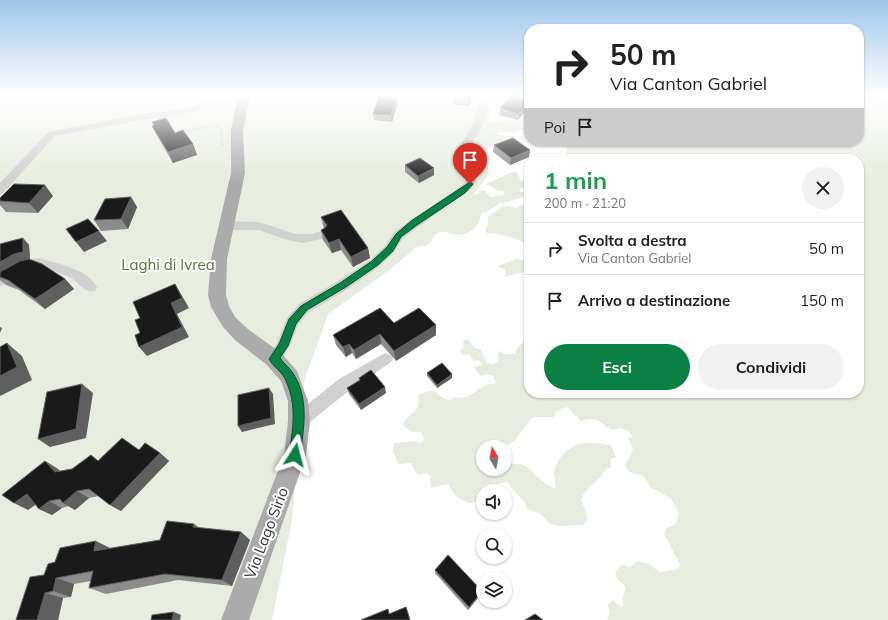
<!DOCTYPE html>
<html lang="it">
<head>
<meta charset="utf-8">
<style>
  body { margin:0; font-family:Mulish,sans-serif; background:#f2f2f2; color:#202124; height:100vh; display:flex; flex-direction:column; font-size:15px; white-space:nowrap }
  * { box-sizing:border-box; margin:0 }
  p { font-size:13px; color:#757577 }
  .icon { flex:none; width:22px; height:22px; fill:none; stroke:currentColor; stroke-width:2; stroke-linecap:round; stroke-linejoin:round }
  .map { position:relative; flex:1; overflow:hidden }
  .panel { position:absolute; left:524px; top:154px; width:340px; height:244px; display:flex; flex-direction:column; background:#fff; border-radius:16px; box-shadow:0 1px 3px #0004 }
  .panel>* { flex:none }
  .hud { position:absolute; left:524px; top:24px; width:340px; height:122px; border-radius:16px; box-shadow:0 1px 3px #0004; background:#fff; color:#202124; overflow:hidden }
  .needle { width:26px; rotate:350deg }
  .fabs { position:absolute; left:476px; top:440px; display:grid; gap:8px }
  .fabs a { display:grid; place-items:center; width:36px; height:36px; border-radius:50%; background:#fff; box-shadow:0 1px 3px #0004; font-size:20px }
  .pin { position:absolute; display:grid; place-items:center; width:34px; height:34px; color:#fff; margin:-41px -17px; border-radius:50% 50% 50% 0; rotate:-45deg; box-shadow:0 0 4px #0007 }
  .pin .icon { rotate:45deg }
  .me { position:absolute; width:44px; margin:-22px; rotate:9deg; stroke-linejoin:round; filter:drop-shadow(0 0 3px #0008) }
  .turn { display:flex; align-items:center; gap:14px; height:84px; padding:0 20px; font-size:18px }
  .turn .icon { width:52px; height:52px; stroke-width:2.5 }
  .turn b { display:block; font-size:28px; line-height:34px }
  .then { display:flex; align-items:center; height:38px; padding:0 20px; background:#0003; gap:8px; font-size:15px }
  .round { display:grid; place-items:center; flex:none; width:42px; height:42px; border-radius:21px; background:#f2f2f2 }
  .summary { display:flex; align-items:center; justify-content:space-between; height:68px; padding:0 20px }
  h1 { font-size:24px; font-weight:700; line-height:30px; color:#1e9e55 }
  .cta { display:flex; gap:8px; margin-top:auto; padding:8px 20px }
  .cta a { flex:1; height:46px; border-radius:24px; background:#0b8043; color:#fff; font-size:16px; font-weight:700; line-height:46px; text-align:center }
  .cta a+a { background:#f2f2f2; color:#202124 }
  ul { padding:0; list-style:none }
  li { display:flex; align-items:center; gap:12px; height:52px; padding:0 20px; border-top:1px solid #e0e0e0 }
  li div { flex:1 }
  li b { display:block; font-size:15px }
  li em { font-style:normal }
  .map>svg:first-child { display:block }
  .green { fill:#e6ecdf }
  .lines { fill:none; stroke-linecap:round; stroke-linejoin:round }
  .path { stroke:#cdcdcd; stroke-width:2; stroke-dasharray:1.5 1.5; stroke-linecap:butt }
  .minor { fill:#d0d0d0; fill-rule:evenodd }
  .major { fill:#ababab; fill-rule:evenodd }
  .wall { fill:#8c8c8c }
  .shaded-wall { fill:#5f5f5f }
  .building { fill:#1a1a1a; stroke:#5f5f5f }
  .route { fill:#0b8043; stroke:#07532c }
  .labels { text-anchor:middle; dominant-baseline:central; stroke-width:4; stroke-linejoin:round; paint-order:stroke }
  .park-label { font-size:15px; fill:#56703f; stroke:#fff }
  .street-label { font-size:15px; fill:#333; stroke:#fff }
</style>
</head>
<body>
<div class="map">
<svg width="888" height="620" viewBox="0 0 888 620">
  <rect width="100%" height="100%" fill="#fff"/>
  <!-- green -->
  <path class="green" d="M0,96H529V103H505L499,106H493L489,123L494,121L529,120V131L523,129L514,132H500L497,133L498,135L514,136L516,140H510L508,138L491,146L487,150L489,174L473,195L478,194L480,191L484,190L491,197L504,195L503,191H499L486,184L513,172H517C522,180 517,182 529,181V187L519,189L521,192H526L528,195C521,197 505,204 499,203L495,207L481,214C479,229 467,237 452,234C448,233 444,231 440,232C429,236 435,248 418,246L391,269L328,314L304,381L292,520L272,620H0Z
    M859,96H879L888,99V620H607L610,613L608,605L613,600L618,605L623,607V597L626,587L617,579L615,572L622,565L630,567L637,561L647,563L660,572L678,569L680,565L664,533L667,528L676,524L679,514L675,505L670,498L650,487L644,476L629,472L625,465L631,455L633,448L628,438L633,437L628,431L621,428L614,430L609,428L597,420L590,419L581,421L567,407L556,411L554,417H534C523,425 518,442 506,446C499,449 490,447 483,447V469H505L509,464C529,462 529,470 542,481C545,484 551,486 555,489C557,482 552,475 555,468C561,450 577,441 596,443C601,443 606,445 611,446L616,457L611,459V468H607C600,481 585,487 581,500L586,511L587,520L583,525L558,526L550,524L539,513L527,509L525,503L507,482L497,484L494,491H483V495L477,502L468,503L455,496L448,484L431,488L430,476L425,473L418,475L414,470L411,463L398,464L393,451L394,443L415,441L420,443L424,440L423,434L420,432H412L404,427V421C414,410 420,412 418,395C424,391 428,393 433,390L443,398L450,400L455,397L461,398L467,397L486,385L496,383L493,376L486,374L481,376L475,369L474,366H481L482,363L478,360L474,361L469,354L464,355L460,351L463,348V342L467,339L475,348L481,350L487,363L492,364L498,362V351L506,354H516L517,348L529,337V393H601L608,398L612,396V393H859V159H567V148L561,141H859Z
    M523,205L529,208V243L526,245C518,237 499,234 487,233L485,230L488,225V217L502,207L507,206L516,208Z
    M525,258L529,260V271L511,275L505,278V270L498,266C500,265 515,259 517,259C519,259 521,261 524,260Z"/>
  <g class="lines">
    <!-- path -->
    <path class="path" d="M183,132L209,126L219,127L221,131L222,146"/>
    <!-- minor -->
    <path class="minor" d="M230,96H245L244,98L177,116L153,118L55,136L4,192L0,194V183L48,132L153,112L177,110Z
      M480,96H490L484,123L473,141L471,148L478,174L474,186L403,238L394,252L380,266L348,289L309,312L298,325L290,346L279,363L274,365L269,363L266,359L277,343L287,318L299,304L338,281L370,260L385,246L394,232L465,183L468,174L461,148L463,141L474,123Z
      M226,221L259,222L295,234H311L322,231L326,232L328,235L326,238L302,243L284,239L259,230H230L222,228L220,225L222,222Z
      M39,258C58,264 86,268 97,287L95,291C83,294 79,281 69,277C61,273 48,268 39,268C25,266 13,282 0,286V275L21,262Z
      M385,353L390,355L393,359L390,363L351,389L305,426L299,429L293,426L291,421L293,416L339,379Z"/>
    <!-- major -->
    <path class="major" d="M238,96H250L243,130L245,173L227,259L226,295L229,306L235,317L249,330L281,353L297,371L308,401L310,421L306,455L249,620H221L284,455L288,421V401L281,381L267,365L235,340L223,327L211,307L208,295L211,259L231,173V130Z"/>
  </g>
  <!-- wall -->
  <path class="wall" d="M400,96L392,122L374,120L373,114Z
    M473,96L469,106L454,104V98Z
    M529,99L518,120L499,115L500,108Z
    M152,126L175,133L193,144L197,155L173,163L157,136Z
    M494,145L530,150L529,157L510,165L493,152Z
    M405,165L434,175L419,183L405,172Z
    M53,196L38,213L6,212L0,205V198Z
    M131,197L137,207L128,229L101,231L94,220Z
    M321,217L368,248L370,258L353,267L341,250L332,253L323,240L321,230L324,229Z
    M23,238L29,245L30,259L23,260L65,279L74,289L45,309L19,290L6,285L0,280V244Z
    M394,323L436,335L396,361L381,344L356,359L352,353L346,357L336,345L333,335Z
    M427,373L452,374V378L437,388L427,376Z
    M359,378L386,393L361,410L349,394L347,388L360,380Z
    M139,450L160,453L169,461L121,511L110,505L99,496L89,498L75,510L69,506L62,508L52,515L39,509L36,504L28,510L45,461L58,469L60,471L72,469L99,460Z
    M200,528L241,532L250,540L232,586L178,580L106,594L89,588L91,581L74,584L71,597L63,598L58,620H16L44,575L55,562L111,548L160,540Z
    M435,570L481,594L468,610L435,573Z"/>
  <!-- shaded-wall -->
  <path class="shaded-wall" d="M397,96H400L392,122L391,115Z
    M471,96H473L469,106V99Z
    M529,101V107L518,120L519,114Z
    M193,144L197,155L173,163L168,152Z
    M530,150L529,157L510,165L511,158Z
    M434,168V175L419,183L418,176Z
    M45,185L53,196L38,213L29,203Z
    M131,197L137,207L128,229L121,219Z
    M99,231L107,241L84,252L76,242Z
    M23,238L29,245L30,259L20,261L0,273V262L14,254Z
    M339,239L341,250L332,253L329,243Z
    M368,248L370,258L353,267L351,257Z
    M65,279L74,289L45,309L35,299Z
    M175,284L181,294L189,308L177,314L189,337L147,356L139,347L171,303Z
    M436,325V335L396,361L394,351Z
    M0,327L2,328L0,333Z
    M380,334L381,344L356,359L354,350Z
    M7,343L22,356L32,380L0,396V376Z
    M349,344L352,353L346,357L343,347Z
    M452,374V378L437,388V385Z
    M82,384L93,393L86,438L50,447L38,439Z
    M385,387L386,393L361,410L359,404Z
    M269,388L273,394L275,424L242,432L238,426Z
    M160,453L169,461L121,511L110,505Z
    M45,461L58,469L67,480L55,472Z
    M77,491L89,498L75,510L63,503Z
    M27,494L41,501L28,510L14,503Z
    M49,501L62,508L52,515L39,509Z
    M194,524L205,532L193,527Z
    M241,532L250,540L232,586L222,580Z
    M96,541L112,549L94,551Z
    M56,578L74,584L71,597L53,591Z
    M482,591L481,594L468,610L469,607Z
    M45,593L63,598L58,620H37Z
    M174,612L181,615L180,620H172Z"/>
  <!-- building -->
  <path class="building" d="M379,96H397L391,115L373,114Z
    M455,96H471L469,99L454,98Z
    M511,96H518L529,99V101L519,114L500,108Z
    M166,118L175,133L183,130L193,144L168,152L152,126L154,125L152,122Z
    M513,138L530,150L511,158L494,145Z
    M420,158L434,168L418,176L405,165Z
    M14,184L45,185L29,203L0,201V198Z
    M131,197L121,219L94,220L105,199Z
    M341,210L368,248L351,257L339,239L329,243L321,230L325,228L327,225L321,217Z
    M88,219L99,231L76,242L66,229Z
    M23,238V252L14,254L0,262V244Z
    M29,259L42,264L65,279L35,299L8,280L0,277V272L20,261Z
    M175,284L182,298L171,303L182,327L139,347L135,335L140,333L135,320L140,318L133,302Z
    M380,308L394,323L419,308L436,325L394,351L380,334L354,350L349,344L343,347L333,335Z
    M7,343L17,367L0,376V347Z
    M442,363L452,374L437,385L427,373Z
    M371,370L385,387L359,404L347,388L360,380L359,378Z
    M82,384L76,429L38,439L47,392Z
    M269,388L271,418L238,426V395Z
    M122,438L139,450L145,443L160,453L110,505L89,489L77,491L63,503L60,499L49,501L39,509L27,494L14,503L2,495L45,461L55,472L72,469L91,455L98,461Z
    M167,521L194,524L193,527L241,532L222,580L165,574L89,588L93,571L56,578L53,591L45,593L37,620H16L30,577L44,575L48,564L55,562L60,548L96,541L94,551L160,540Z
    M448,555L482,591L469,607L435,570Z
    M406,607L410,620H361L388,609L389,614Z
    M174,612L172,620H151L152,615Z
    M535,614L543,620H525Z"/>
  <!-- sky -->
  <linearGradient id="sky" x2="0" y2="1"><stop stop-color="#9ec6ea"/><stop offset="0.52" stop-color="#fff"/><stop offset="1" stop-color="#fff" stop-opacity="0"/></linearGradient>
  <rect width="888" height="183" fill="url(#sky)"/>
  <!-- route -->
  <path class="route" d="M470,182L473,184L465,193L417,225L401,237L393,251L378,265L346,287L307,310L296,324L288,346L280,358C284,364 291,369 294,375C309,399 304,428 300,455L299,459L295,460L291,459L289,455C293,429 297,405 286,381C283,372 273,367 269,359L279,344L289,319L301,306L340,283L372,261L387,247L396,234L411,221Z"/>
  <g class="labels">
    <!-- park labels -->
    <g class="park-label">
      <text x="168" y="264">Laghi di Ivrea</text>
    </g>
    <!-- street labels -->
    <g class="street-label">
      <text transform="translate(266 533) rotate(-69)">Via Lago Sirio</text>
    </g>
  </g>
</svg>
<div class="fabs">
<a><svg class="needle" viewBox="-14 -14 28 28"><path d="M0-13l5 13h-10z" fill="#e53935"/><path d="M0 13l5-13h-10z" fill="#757577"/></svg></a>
<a><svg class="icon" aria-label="sound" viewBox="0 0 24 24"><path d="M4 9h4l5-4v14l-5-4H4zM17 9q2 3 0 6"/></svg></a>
<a><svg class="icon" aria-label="search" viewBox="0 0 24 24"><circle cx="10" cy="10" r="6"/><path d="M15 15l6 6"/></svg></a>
<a><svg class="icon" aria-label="layers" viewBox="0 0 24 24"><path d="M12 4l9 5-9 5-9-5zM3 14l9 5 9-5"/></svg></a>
</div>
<div class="pin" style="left:470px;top:184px;background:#d93025"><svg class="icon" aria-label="arrive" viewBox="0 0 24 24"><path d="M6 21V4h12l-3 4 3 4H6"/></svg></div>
<svg class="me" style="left:295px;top:455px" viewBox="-20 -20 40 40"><path d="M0-17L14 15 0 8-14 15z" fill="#0b8043" stroke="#fff" stroke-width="4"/></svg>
<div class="hud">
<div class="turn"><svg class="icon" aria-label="right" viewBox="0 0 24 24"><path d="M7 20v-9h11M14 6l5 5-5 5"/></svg><div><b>50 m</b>Via Canton Gabriel</div></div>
<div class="then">Poi<svg class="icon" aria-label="arrive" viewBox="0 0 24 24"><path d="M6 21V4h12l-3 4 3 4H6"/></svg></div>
</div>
<section class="panel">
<div class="summary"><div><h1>1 min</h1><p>200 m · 21:20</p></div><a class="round"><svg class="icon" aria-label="close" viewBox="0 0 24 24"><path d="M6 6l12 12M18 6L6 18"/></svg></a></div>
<ul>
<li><svg class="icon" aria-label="right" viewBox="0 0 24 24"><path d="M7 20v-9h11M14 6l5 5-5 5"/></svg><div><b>Svolta a destra</b><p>Via Canton Gabriel</p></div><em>50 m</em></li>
<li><svg class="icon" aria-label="arrive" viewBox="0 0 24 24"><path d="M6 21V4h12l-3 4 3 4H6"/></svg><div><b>Arrivo a destinazione</b></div><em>150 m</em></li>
</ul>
<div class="cta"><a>Esci</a><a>Condividi</a></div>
</section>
</div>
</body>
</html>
